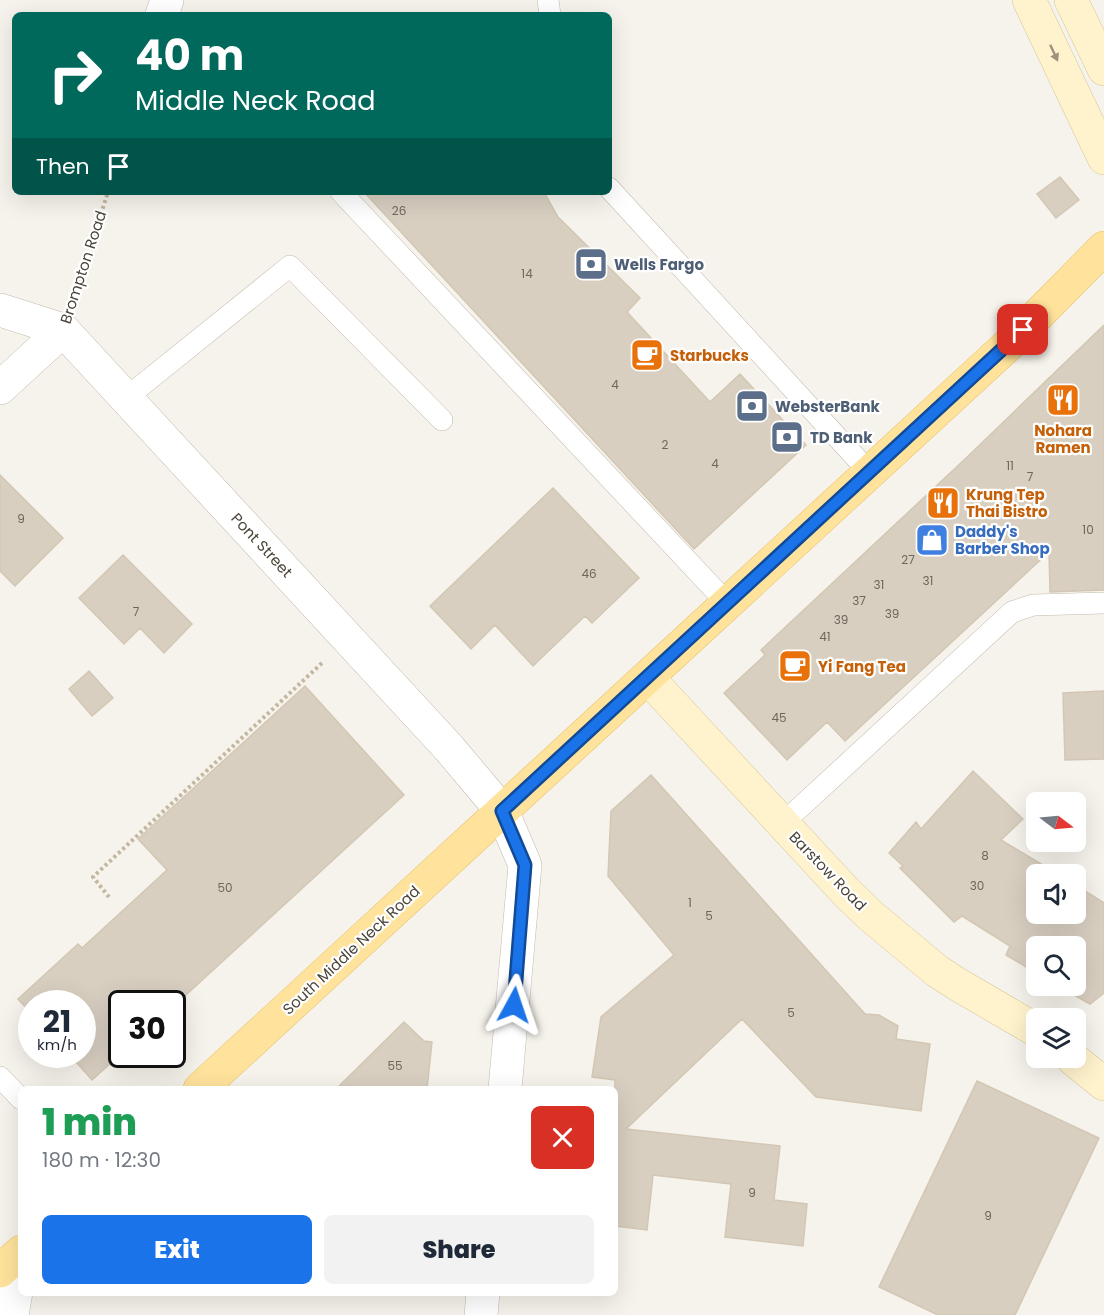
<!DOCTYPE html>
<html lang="en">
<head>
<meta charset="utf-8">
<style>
  body { margin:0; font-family:Poppins,sans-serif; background:#f2f2f3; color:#1f2937; height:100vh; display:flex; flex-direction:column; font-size:22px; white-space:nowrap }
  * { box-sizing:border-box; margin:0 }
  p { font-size:20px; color:#747a83 }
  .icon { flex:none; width:33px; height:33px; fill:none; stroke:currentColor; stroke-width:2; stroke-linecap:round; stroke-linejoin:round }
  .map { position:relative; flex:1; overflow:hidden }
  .panel { position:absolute; left:18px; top:1086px; width:600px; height:210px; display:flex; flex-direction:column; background:#fff; border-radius:9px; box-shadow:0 6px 24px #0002 }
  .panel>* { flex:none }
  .hud { position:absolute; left:12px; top:12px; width:600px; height:183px; border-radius:9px; box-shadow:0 6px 24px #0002; background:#00695c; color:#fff; overflow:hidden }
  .needle { width:39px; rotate:106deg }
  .tools { position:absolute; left:1026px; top:792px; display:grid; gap:12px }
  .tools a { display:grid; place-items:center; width:60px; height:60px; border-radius:9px; background:#fff; box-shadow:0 6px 24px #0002; font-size:30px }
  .speed { position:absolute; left:18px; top:990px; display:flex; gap:12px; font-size:30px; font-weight:700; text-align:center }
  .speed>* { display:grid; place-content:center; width:78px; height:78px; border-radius:50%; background:#fff; box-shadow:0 6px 24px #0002; line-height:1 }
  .speed small { font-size:15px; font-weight:400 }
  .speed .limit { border:3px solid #111; border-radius:9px; background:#fff; color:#111 }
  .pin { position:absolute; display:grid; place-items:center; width:51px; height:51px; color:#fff; margin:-26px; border-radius:12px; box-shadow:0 3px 9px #0006 }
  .me { position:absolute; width:66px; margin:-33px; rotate:5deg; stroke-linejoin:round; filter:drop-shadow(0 0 4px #0008) }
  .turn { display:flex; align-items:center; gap:21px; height:126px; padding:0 24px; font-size:27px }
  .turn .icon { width:78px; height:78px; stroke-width:2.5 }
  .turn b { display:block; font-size:42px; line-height:51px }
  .then { display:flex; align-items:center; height:57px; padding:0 24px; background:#0003; gap:12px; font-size:22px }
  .round { display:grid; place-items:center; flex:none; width:63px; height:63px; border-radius:9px; background:#f2f2f3 }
  .head { display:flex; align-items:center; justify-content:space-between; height:102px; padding:0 24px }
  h1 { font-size:36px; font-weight:800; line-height:45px; color:#1e9e55 }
  .cta { display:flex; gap:12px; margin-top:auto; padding:12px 24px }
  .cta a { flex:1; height:69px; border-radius:9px; background:#1a73e8; color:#fff; font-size:24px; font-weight:800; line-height:69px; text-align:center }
  .cta a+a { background:#f2f2f3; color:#1f2937 }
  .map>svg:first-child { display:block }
  .building { fill:#d8cfc1; stroke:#d3c7b4; stroke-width:1.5 }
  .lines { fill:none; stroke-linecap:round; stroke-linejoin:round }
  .lane-casing { stroke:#c2bbae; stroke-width:22 }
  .street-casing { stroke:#c2bbae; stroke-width:34 }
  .secondary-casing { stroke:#d6c79b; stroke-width:34 }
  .primary-casing { stroke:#e6c16a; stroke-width:34 }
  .path { stroke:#c4b79f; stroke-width:4; stroke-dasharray:3 3; stroke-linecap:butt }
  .lane { stroke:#fff; stroke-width:21 }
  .street { stroke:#fff; stroke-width:33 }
  .secondary { stroke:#fff3cd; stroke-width:33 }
  .primary { stroke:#ffe39c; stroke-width:33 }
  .oneway { fill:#9c937c }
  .route-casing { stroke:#114b97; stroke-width:15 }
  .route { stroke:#1a73e8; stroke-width:10 }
  .labels { text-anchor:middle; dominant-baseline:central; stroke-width:4.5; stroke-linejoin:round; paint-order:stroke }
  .number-label { font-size:12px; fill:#6e675b }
  .service-label { font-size:15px; font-weight:bold; fill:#4e5e75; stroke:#fff; text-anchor:start }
  .street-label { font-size:15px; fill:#4b4439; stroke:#fff }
  .food-label { font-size:15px; font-weight:bold; fill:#c56008; stroke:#fff; text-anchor:start }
  .shop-label { font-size:15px; font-weight:bold; fill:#366cbe; stroke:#fff; text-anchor:start }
</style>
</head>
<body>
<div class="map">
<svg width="1104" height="1315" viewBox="0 0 1104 1315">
  <rect width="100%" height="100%" fill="#f6f3ec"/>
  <!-- building -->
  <path class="building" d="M1060,177L1079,200L1056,218L1037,194Z
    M364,192H544L558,217L640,298L627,312L710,402L740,374L806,445L694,549Z
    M1104,325V590L1050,592L1049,552L845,741L827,722L787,760L724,693L765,655L761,650L964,460Z
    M0,475L63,538L15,586L0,571Z
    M553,488L639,578L592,623L585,616L533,666L495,625L471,649L430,606Z
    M123,555L192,624L164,653L140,628L124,644L79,598Z
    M89,671L113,698L92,716L69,689Z
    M305,686L404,795L176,1004H122V1053L92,1080L69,1054H82V1004H32V1014L18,999L78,944L82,948L167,870L138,839Z
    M1104,691V759L1065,760L1063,693Z
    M973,771L1023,819L1001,840L1058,874H1036V914H1076V885L1104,903V993L1090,1004L1058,986H1076V946H1036V973L1006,955L1010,946L962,916L954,922L900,868L903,866L889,853L916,822L921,829Z
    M651,775L865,1014L879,1015L898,1026L896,1039L930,1044L921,1111L816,1097L742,1019L626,1129L780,1146L774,1200L807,1204L803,1246L725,1237L731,1184L653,1175L647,1230L615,1226V1080L592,1077L601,1017L674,955L608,876L611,811Z
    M404,1022L424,1041L432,1042L427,1089H336Z
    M977,1081L1099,1138L1015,1315H938L879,1287Z"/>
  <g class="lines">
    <!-- lane casing -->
    <g class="lane-casing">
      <path id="lane" d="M548,0L550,15
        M609,188L870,473
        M341,192L728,604
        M126,398L290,266L442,420
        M782,824L1012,612L1033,605L1104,603
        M0,1077L21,1099"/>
    </g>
    <!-- street casing -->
    <g class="street-casing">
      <path id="street" d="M162,15L167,0
        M0,310L63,330L449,748L502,811L525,865L505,1089
        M0,388L63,330
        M12,1315L21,1263
        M481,1315L483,1293"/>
    </g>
    <!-- secondary casing -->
    <g class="secondary-casing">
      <path id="secondary" d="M1029,0L1104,158
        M1071,0L1104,69
        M648,678L847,893L871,916L937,971L957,984L1036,1030
        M1072,1058L1104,1084"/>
    </g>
    <!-- primary casing -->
    <g class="primary-casing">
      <path id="primary" d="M200,1089L1008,345L1104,248
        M0,1271L21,1252"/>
    </g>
    <!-- path -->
    <path class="path" d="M73,300L108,192
      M109,897L93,877L322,663"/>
    <!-- lane -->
    <use href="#lane" class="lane"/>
    <!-- street -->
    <use href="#street" class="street"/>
    <!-- secondary -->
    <use href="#secondary" class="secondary"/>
    <!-- primary -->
    <use href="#primary" class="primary"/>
  </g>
  <!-- one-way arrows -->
  <defs><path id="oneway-solid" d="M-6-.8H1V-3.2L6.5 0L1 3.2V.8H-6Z" transform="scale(1.5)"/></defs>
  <use class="oneway" href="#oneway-solid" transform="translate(1054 53) rotate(65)"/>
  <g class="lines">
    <!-- route casing -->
    <g class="route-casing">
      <path id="route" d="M514,1005L525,865L502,811L1023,330"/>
    </g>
    <!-- route -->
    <use href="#route" class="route"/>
  </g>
  <!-- icons -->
  <defs>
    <g id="bank-square" transform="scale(1.725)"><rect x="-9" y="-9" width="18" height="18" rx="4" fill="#5c6f8a" stroke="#fff"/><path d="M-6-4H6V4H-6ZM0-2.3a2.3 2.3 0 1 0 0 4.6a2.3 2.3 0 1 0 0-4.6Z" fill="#fff"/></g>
    <g id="cafe-square" transform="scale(1.725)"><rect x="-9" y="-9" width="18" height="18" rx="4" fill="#e8710a" stroke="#fff"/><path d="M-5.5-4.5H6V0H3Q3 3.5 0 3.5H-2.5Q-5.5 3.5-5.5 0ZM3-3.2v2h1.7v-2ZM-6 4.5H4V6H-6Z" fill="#fff"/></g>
    <g id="restaurant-square" transform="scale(1.725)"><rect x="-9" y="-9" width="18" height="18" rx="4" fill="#e8710a" stroke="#fff"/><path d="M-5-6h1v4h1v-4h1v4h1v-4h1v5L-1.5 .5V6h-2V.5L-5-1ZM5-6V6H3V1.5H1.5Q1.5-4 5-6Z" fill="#fff"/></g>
    <g id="shop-square" transform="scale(1.725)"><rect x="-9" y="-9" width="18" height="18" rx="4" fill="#3f7fe0" stroke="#fff"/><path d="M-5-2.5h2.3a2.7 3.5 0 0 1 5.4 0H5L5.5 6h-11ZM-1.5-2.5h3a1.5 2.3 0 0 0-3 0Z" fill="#fff"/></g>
  </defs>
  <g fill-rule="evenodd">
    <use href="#bank-square" x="591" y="264"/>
    <use href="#cafe-square" x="647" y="355"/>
    <use href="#restaurant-square" x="1063" y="400"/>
    <use href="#bank-square" x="752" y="406"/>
    <use href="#bank-square" x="787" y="437"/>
    <use href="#restaurant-square" x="943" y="503"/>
    <use href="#shop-square" x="932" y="540"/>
    <use href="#cafe-square" x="795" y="666"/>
  </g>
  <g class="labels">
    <!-- number labels -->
    <g class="number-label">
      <text x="399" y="210">26</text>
      <text x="527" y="273">14</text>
      <text x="615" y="384">4</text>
      <text x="665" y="444">2</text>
      <text x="715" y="463">4</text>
      <text x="1010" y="465">11</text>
      <text x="1030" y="476">7</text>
      <text x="21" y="518">9</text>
      <text x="1088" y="529">10</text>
      <text x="908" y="559">27</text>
      <text x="589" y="573">46</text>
      <text x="928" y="580">31</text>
      <text x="879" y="584">31</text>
      <text x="859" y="600">37</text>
      <text x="136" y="611">7</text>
      <text x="892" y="613">39</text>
      <text x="841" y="619">39</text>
      <text x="825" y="636">41</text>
      <text x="779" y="717">45</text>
      <text x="985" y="855">8</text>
      <text x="977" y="885">30</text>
      <text x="225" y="887">50</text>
      <text x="690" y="902">1</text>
      <text x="709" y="915">5</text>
      <text x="791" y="1012">5</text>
      <text x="395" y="1065">55</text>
      <text x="752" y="1192">9</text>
      <text x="988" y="1215">9</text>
    </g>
    <!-- service labels -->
    <g class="service-label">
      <text x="614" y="264">Wells Fargo</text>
      <text x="775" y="406">WebsterBank</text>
      <text x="810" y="437">TD Bank</text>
    </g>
    <!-- street labels -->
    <g class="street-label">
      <text transform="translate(83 267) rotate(-72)">Brompton Road</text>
      <text transform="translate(262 545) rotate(47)">Pont Street</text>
      <text transform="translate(828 871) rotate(46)">Barstow Road</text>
      <text transform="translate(351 950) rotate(-43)">South Middle Neck Road</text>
    </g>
    <!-- food labels -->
    <g class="food-label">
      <text x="670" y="355">Starbucks</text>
      <text x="1063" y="430" text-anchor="middle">Nohara<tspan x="1063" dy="17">Ramen</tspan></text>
      <text x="966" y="494">Krung Tep<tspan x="966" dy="17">Thai Bistro</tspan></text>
      <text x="818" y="666">Yi Fang Tea</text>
    </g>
    <!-- shop labels -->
    <g class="shop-label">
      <text x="955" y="531">Daddy's<tspan x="955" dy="17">Barber Shop</tspan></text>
    </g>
  </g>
</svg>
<div class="tools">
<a><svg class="needle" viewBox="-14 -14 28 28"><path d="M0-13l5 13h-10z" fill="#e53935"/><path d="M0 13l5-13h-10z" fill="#747a83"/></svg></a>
<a><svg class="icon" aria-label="sound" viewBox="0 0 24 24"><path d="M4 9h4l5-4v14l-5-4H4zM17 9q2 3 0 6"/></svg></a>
<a><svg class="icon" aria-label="search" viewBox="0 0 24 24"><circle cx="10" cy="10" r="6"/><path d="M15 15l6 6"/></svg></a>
<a><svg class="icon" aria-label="layers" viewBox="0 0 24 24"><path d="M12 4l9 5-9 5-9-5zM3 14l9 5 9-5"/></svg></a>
</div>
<div class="speed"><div>21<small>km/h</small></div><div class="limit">30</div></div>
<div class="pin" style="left:1023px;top:330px;background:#d93025"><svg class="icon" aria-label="arrive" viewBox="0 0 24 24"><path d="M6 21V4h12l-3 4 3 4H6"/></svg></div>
<svg class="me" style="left:514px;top:1005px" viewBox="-20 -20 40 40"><path d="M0-17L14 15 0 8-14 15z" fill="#1a73e8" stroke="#fff" stroke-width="4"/></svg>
<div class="hud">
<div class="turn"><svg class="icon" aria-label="right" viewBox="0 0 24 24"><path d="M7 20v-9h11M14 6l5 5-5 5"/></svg><div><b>40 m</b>Middle Neck Road</div></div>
<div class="then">Then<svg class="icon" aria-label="arrive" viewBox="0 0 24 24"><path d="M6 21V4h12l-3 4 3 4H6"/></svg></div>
</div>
<section class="panel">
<div class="head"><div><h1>1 min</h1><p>180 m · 12:30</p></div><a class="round" style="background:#d93025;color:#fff"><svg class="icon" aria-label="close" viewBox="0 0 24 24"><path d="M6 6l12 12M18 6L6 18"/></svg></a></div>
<div class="cta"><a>Exit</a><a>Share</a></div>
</section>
</div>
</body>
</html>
